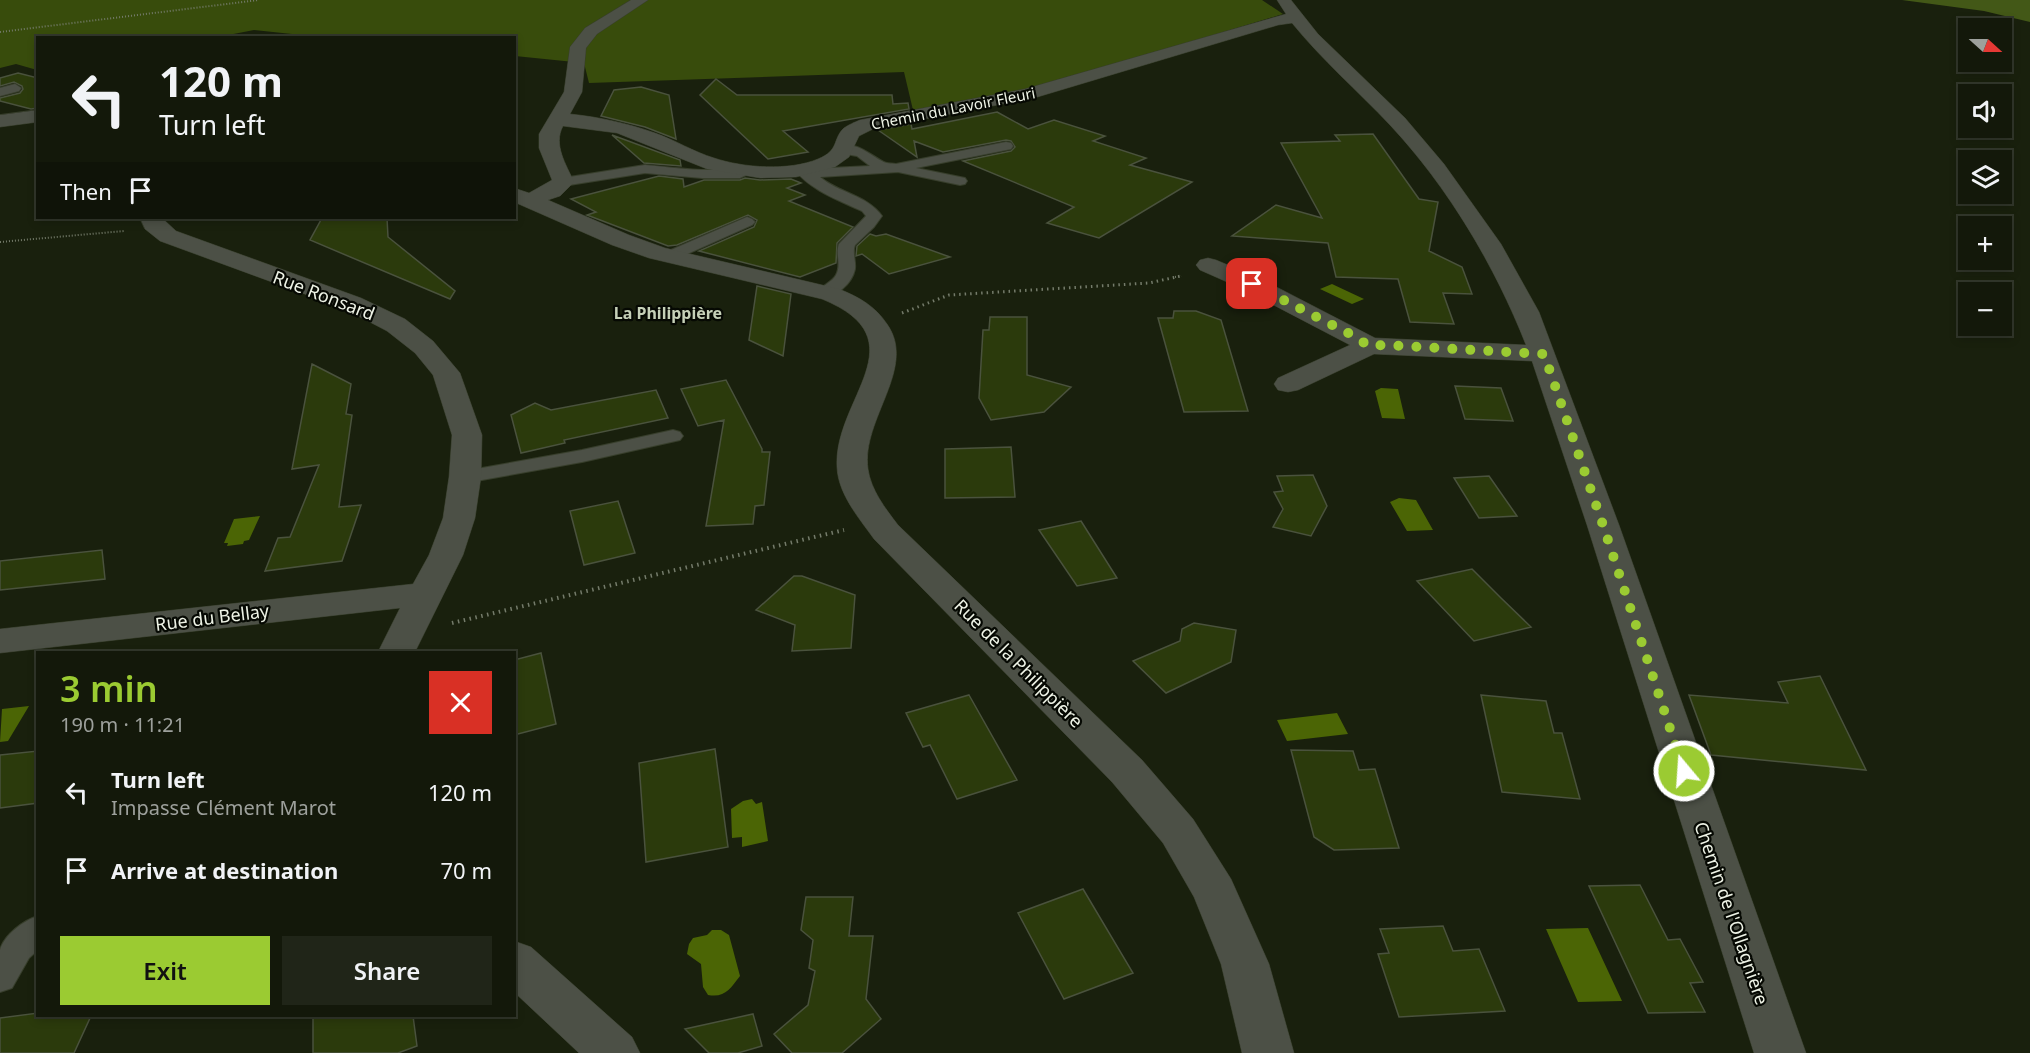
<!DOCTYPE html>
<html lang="en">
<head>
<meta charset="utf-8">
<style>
  body { margin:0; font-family:"Noto Sans",sans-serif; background:#202518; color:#f1f3f6; height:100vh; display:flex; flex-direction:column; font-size:22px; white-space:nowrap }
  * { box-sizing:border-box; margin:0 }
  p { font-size:20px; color:#9da09c }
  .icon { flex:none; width:33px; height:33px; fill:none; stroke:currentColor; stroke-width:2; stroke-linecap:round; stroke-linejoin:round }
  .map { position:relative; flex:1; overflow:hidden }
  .details { position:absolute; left:36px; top:651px; width:480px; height:366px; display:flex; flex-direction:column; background:#13180a; border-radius:0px; box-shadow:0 3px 9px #0003,0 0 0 2px #32372b }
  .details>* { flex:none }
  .banner { position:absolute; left:36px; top:36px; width:480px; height:183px; border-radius:0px; box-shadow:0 3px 9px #0003,0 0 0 2px #32372b; background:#13180a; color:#f1f3f6; overflow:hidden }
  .needle { width:39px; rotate:111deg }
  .fabs { position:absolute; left:1958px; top:18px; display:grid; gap:12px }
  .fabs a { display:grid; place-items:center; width:54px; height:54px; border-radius:0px; background:#13180a; box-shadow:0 3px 9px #0003,0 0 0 2px #32372b; font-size:30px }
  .pin { position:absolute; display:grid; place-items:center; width:51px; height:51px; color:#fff; margin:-26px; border-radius:12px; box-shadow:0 3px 9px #0006 }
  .me { position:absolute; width:66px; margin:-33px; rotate:342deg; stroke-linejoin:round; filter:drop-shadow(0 0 4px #0008) }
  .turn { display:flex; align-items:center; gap:21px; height:126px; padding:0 24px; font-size:27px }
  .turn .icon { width:78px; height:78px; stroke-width:2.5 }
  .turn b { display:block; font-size:42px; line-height:51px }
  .then { display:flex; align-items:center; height:57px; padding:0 24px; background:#0003; gap:12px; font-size:22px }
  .round { display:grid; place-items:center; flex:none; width:63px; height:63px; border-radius:0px; background:#202518 }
  .summary { display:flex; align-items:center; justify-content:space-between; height:102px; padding:0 24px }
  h1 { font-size:36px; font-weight:600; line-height:45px; color:#9bcb32 }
  .primary-button { display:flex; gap:12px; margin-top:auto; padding:12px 24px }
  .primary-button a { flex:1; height:69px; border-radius:0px; background:#9bcb32; color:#111; font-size:24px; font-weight:600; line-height:69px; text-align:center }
  .primary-button a+a { background:#202518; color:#f1f3f6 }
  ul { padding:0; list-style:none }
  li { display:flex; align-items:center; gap:18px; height:78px; padding:0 24px }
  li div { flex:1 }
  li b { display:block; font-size:22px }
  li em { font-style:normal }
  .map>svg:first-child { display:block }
  .green { fill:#384c0c }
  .forest { fill:#435817 }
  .water { fill:#4b6505 }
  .building { fill:#2b3a0c; stroke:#4a523d; stroke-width:1.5 }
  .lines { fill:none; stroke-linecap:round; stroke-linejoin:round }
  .service-casing { stroke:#373e2b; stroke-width:2 }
  .minor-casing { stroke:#373e2b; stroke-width:1 }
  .path-far2 { stroke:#747b6a; stroke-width:2; stroke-dasharray:1 2; stroke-linecap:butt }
  .path-far1 { stroke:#747b6a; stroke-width:3; stroke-dasharray:1.5 4; stroke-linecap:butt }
  .path { stroke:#747b6a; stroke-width:4; stroke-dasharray:1.5 4.5; stroke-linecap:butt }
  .service { fill:#4c5046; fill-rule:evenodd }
  .minor { fill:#4c5046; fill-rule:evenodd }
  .route { stroke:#9bcb32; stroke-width:10; stroke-dasharray:0 18 }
  .labels { text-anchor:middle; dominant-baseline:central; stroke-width:4.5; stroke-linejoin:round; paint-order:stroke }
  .far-street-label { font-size:15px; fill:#eef3e6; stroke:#060903 }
  .far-neighbourhood-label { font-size:16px; font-weight:bold; fill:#c6d1b8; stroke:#060903 }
  .street-label { font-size:18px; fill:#eef3e6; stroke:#060903 }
</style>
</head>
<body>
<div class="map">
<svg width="2030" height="1053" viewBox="0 0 2030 1053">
  <rect width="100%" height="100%" fill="#19200d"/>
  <!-- green -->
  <path class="green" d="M0,0H1262L1283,14L1024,93L913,110L904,72L589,83L584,63L515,56L514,38H330L254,30L213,38H38L37,70L16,64L0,68Z"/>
  <!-- forest -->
  <path class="forest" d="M1902,0H2030V22L1984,11Z"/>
  <!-- water -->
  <path class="water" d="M1332,284L1364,299L1352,304L1320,289Z
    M1381,388L1398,389L1405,419L1382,418L1375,391Z
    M1399,498L1416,500L1433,530L1407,531L1390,502Z
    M260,516L249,540L244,541L243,544L227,546L228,543H224L234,519Z
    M29,706L8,741L0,742L2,709Z
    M1337,713L1348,734L1287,741L1277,720Z
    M752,799L756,804L762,802L768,841L742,847V837L732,838L731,809L743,801Z
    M1588,928L1622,1001L1578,1002L1546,929Z
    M712,930H721L729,935L740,976C730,989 725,998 708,995L703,987L701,964L687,954L689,944L693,938L707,935Z"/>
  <!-- building -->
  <path class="building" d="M18,73L38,78V108L31,109L0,101V98L20,93L23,89L22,86L14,82L0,86V78Z
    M716,79L737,95H892L893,104L908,103L909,109L783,131L808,152L768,159L700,95Z
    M641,87L669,95L676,139L645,127L601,116L614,90Z
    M997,112L1028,129L1054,120L1105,136L1093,141L1146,158L1130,165L1192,182L1099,238L1047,223L1074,207L963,161L1011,151L1015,147L1011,141L1006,140L943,152L914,141L917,157L878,130L911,124L912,129Z
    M1373,134L1419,199L1438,202L1429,251L1462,267L1472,294L1443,293L1454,324L1410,322L1398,279L1336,277L1328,243L1232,236L1276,205L1322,218L1281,143L1340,141L1335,135Z
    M612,135L680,160L681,166L644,163Z
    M659,176L683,179L684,187L704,180H740L745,178L760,180L791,179L801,183L787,188L805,195L789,201L853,227L837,243L836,263L800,277L699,251L754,227L757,220L748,215L677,245L668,246L587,215L596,212L571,199Z
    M322,218H387L388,237L455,291L450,299L310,240Z
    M870,234L876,236L886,234L950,257L889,274L862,254L856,256L857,246Z
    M757,286L791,294L783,356L749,340Z
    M1174,311H1196L1221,320L1248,411L1184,412L1158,318H1173Z
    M990,317H1027V375L1071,387L1044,412L991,420L979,398L983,330H989Z
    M312,364L351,384L346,414L352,415L339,507L361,505L342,561L265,571L278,538L290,537L319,465L292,469Z
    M726,380L762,449V452H770L764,505L755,506L753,524L706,526L724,420L698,426L681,389Z
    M1455,386L1501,388L1513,421L1465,419Z
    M656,390L668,418L564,440L565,443L521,453L511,415L535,403L551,410Z
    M1011,447L1015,497L945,498V449Z
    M1313,475L1327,506L1311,536L1273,527L1283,509L1274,492L1283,491L1277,476Z
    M1489,476L1517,516L1479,518L1454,478Z
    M618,501L635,553L584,565L570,511Z
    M1081,521L1117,578L1077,586L1039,530Z
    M102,550L105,579L0,590V561Z
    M1472,569L1501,598L1531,627L1474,641L1417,581Z
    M794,576H802L855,595L851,648L792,651L795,625L756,610Z
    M1194,623L1236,630L1231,662L1166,693L1133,661L1180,641L1182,629Z
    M541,653L556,724L514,735V660Z
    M1820,676L1866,770L1711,755L1689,695L1788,703L1778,682Z
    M969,695L1017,780L957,799L930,745L923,747L906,713Z
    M1481,695L1546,701L1554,733H1562L1580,799L1502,792Z
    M715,749L728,847L646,862L639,763Z
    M1291,750L1353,751L1359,770L1375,769L1399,848L1334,850L1314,837Z
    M38,751V803L0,808V755Z
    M1640,885L1668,940L1680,939L1703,982L1690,983L1705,1012L1648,1013L1589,886Z
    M1083,889L1133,973L1064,999L1018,913Z
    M806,897H853L849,936H873L866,999L881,1019L842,1053H792L774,1034L808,1005L815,971L809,968L813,940L801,930Z
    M1443,926L1453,951L1479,949L1505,1011L1399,1017L1378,954L1389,953L1380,929Z
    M38,1013V1016H91L74,1053H0V1018Z
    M753,1014L762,1046L738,1053H709L685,1029Z
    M313,1016H413L417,1046L398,1053H313Z"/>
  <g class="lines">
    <!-- service casing -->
    <g class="service-casing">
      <path id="service" d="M15,84L21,88L19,91L0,96V88Z
        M1006,142L1011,143L1013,146L1011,149L916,168L965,178L967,181L965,184L960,185L898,172L820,177C839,193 867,195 882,216L874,227L855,245C852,253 856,260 855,269C852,284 835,299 820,296L817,292C823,285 832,282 836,275C842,264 835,254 839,244L866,216L862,211C838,200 810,190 794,169L796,166L801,165L810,169L870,166L857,156L840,153L838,150C852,137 870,155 882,161C886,164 891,163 896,164Z
        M645,165C679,168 715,174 749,166L756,170L740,178H702L645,173L563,186L556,182L563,178Z
        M747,217L752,219L755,222L752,225L676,259L670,261L662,256L664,253Z
        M673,430L680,432L683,436L680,440L582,462L465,483L457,482L454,477L457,472L465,471L582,450Z
        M38,916V950L29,958L12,988L0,992C0,979 0,962 0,950C4,935 24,920 38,916Z"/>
    </g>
    <!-- minor casing -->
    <g class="minor-casing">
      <path id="minor" d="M631,0H648L597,34L586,48L582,92L570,114C599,117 627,123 655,133C675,140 694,152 714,158C744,168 789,171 818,159C840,150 832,139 844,128C848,125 855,122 860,120L1025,89L1286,14L1277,0H1291L1318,34L1405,118L1444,164L1501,244L1539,312L1619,525L1806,1053H1754L1587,525L1532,361L1374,354L1298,390L1288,392L1278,390L1274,384L1278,378L1350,345L1243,289L1200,270L1196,265L1200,260L1208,258L1216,260L1261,279L1375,338L1526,345C1495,266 1448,187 1390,125C1358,91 1322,60 1292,23L1278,25L1034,98L873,129L859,136L849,157L835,167L796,177L760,178L707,169L617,133L563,126C553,145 566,164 574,182L560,196L548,200L629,235L665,248L839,289C859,297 875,306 887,324C918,368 861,419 868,469C871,490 885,508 898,525L1142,760L1193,819L1231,879L1269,964L1294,1053H1242L1221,964L1194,897L1163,843L1112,782L874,539C859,518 838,494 837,467C833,399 922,340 822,299L649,258L612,245L514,202V188L529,193L552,180L539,148V134L564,92L570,47L585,28Z
        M38,110V122L0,127V115Z
        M140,218H162L176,231L361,298L405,319L433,341L460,373L482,435L481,477L475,518L463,555L415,652H378L400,608L0,653V629L413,584L429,555L443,518L449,477L452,435L433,375L415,353L387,331L343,308L160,241L145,229Z
        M514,941L531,947L632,1037L640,1053H579L514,992Z"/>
    </g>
    <!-- path-far2 -->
    <path class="path-far2" d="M0,32L259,0
      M0,242L124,231
      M1175,277L1181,276"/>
    <!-- path-far1 -->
    <path class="path-far1" d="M902,313L949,295L1149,283L1181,276"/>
    <!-- path -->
    <path class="path" d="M452,623L844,530"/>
    <!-- service -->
    <use href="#service" class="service"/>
    <!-- minor -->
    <use href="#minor" class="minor"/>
  </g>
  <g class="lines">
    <!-- route -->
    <path class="route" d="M1252,284L1354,336L1369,346L1384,345L1544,354L1603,525L1684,771"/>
  </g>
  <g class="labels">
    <!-- far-street labels -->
    <g class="far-street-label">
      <text transform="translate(953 108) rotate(-11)">Chemin du Lavoir Fleuri</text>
    </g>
    <!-- far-neighbourhood labels -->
    <g class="far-neighbourhood-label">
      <text x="668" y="313">La Philippière</text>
    </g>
    <!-- street labels -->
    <g class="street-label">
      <text transform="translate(324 295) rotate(21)">Rue Ronsard</text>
      <text transform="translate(212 617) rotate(-7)">Rue du Bellay</text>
      <text transform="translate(1019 663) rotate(45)">Rue de la Philippière</text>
      <text transform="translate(1732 913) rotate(71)">Chemin de l'Ollagnière</text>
    </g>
  </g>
</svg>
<div class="fabs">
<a><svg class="needle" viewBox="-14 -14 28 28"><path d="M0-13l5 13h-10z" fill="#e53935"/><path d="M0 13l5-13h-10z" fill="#9da09c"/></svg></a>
<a><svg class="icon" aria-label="sound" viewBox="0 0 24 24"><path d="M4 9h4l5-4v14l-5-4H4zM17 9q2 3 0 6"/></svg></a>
<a><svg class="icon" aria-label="layers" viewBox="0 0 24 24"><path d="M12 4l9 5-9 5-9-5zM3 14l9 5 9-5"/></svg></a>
<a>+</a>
<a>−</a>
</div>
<div class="pin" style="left:1252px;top:284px;background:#d93025"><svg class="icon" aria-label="arrive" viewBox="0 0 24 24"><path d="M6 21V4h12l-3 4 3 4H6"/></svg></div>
<svg class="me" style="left:1684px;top:771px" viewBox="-20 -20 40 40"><circle r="17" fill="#9bcb32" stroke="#fff" stroke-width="3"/><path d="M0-11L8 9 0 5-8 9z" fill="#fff"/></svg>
<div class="banner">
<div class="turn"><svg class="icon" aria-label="left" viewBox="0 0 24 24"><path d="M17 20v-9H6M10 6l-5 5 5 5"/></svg><div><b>120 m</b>Turn left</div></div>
<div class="then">Then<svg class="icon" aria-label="arrive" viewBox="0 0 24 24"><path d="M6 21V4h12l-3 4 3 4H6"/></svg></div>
</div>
<section class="details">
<div class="summary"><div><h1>3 min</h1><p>190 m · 11:21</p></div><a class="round" style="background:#d93025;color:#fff"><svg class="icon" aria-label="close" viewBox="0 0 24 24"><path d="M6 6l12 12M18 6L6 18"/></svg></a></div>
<ul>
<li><svg class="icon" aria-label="left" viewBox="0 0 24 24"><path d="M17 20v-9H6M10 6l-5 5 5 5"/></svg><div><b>Turn left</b><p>Impasse Clément Marot</p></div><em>120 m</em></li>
<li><svg class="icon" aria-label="arrive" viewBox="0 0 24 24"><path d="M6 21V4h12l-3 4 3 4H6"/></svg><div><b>Arrive at destination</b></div><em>70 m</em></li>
</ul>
<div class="primary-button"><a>Exit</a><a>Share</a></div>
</section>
</div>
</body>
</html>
